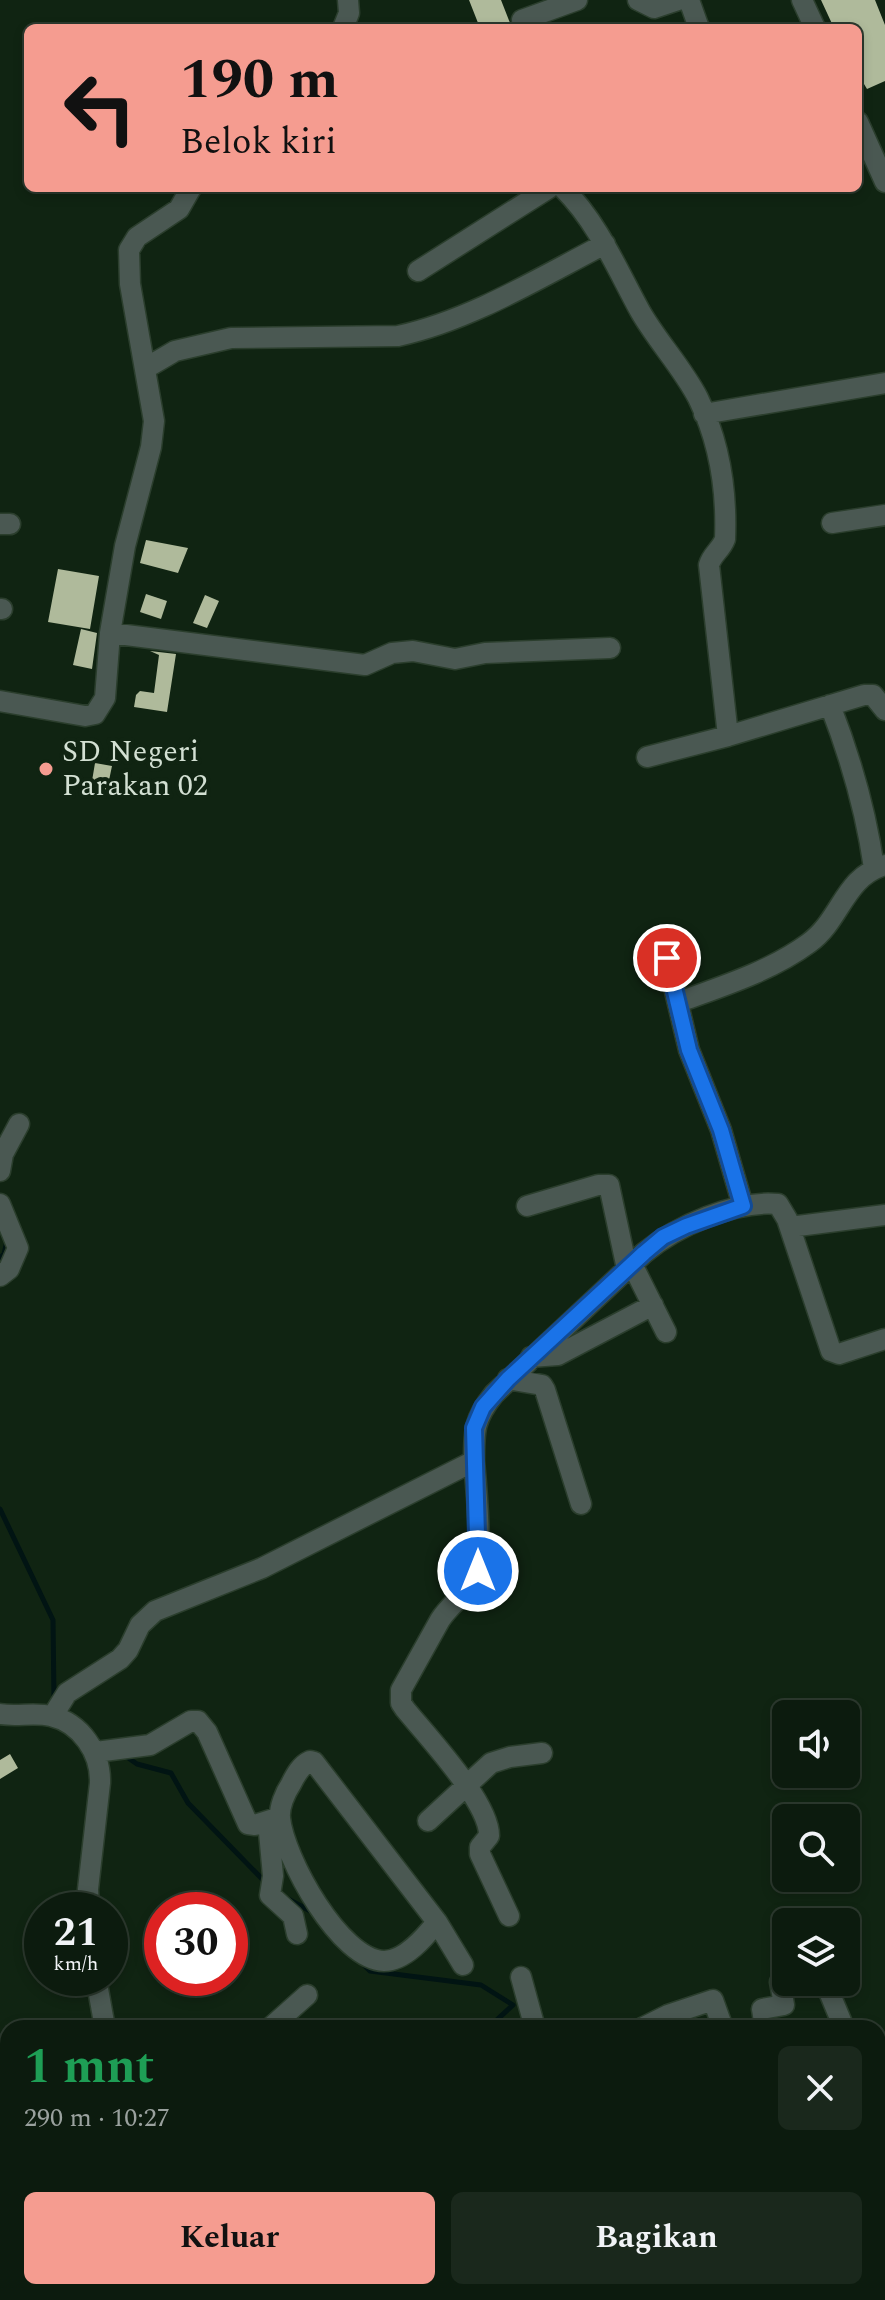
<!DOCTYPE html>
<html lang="id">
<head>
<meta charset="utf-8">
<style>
  body { margin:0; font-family:Spectral,serif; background:#1a281c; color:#f1f3f6; height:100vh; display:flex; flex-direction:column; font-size:30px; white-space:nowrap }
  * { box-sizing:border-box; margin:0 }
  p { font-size:26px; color:#9aa19e }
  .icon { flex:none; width:44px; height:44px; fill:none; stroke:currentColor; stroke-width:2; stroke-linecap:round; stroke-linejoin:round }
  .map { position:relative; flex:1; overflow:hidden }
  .drawer { position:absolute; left:0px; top:2020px; width:886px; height:280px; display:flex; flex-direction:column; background:#0c1b0e; border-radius:24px 24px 0 0; box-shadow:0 4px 12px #0003,0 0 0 2px #2c392e }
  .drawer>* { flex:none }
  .guide { position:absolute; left:24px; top:24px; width:838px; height:168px; border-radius:12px; box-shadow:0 4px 12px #0003,0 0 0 2px #2c392e; background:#f59c90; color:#111; overflow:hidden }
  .fabs { position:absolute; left:772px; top:1700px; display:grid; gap:16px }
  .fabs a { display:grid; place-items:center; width:88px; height:88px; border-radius:12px; background:#0c1b0e; box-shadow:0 4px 12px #0003,0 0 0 2px #2c392e; font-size:40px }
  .speed { position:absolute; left:24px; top:1892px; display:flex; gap:16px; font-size:40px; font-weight:700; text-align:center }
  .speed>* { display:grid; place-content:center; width:104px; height:104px; border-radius:50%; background:#0c1b0e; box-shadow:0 4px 12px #0003,0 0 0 2px #2c392e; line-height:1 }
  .speed small { font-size:20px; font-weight:400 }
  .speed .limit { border:12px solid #d22; background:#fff; color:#111 }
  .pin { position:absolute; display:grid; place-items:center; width:68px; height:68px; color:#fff; margin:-34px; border:4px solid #fff; border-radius:50%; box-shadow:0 2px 8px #0007 }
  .me { position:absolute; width:88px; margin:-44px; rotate:0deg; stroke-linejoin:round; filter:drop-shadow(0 0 6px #0008) }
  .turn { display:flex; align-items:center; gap:28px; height:168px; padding:0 24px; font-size:36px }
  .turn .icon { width:104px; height:104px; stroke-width:2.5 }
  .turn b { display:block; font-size:56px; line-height:68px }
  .round { display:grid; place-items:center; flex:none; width:84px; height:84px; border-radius:12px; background:#1a281c }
  .head { display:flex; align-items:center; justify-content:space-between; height:136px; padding:0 24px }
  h1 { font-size:48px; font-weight:700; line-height:60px; color:#1e9e55 }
  .primary-button { display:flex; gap:16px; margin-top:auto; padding:16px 24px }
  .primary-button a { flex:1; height:92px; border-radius:12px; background:#f59c90; color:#111; font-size:32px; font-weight:700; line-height:92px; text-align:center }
  .primary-button a+a { background:#1a281c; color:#f1f3f6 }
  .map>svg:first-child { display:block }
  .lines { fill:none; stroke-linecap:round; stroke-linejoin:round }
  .stream { stroke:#011413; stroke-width:5 }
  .building { fill:#afba9b }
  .minor-casing { stroke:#2b3e2d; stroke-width:23 }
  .path { stroke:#6a7b6b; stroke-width:3; stroke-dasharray:2 6; stroke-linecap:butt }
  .minor { stroke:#4a5852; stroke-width:20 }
  .route-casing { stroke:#114b97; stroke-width:20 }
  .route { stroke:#1a73e8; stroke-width:14 }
  .poi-dot { fill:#f59c90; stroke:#102412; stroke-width:3 }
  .labels { text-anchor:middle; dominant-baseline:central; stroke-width:8; stroke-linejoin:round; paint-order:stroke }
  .poi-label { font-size:30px; fill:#d3e0d3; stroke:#102412; text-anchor:start }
</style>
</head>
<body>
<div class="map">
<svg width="885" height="2300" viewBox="0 0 885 2300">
  <rect width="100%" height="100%" fill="#102412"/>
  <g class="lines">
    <!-- stream -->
    <path class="stream" d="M0,1258L4,1254L7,1241
      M0,1509L53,1620L54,1700
      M124,1755L137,1764L171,1773L188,1803L267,1884
      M288,1899L314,1913
      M363,1964L370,1971L481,1985L513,2005L488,2028
      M712,2292L721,2300"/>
  </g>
  <!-- building -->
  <path class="building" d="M469,0H501L512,28H480Z
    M821,0H875L885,25V81L867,89L858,74V28H834Z
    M146,540L188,548L178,573L140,563Z
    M58,569L99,576L90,629L48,622Z
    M146,594L167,601L161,619L140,612Z
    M205,595L219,601L207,628L193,623Z
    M81,629L97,633L92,669L73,665Z
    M150,651L176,654L167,712L134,707L136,695L140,691L154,693L159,655Z
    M95,763L112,766L107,790L91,787Z
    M10,1754L18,1768L0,1779V1760Z"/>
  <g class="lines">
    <!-- minor casing -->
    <g class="minor-casing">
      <path id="minor" d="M638,0L654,8L678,0
        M689,0L699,28
        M802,0L815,28
        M522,20L577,0
        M343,28L349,13L348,0
        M858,122L885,182
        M563,188C598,223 617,269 640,311C657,341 682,367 698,398C720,443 727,490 725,539C721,550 712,554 709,565L728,736L864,695H873L885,710
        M418,271L549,188
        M146,368L175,351L231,338L398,336C471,320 539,278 605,244
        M704,414L885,383
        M832,523L885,515
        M0,524H10
        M0,609H2
        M110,633L365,665L392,653L413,651L455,659L485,653L610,648
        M0,701L85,716L95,714L105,698L110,633L125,546L151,447L154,421L130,284L129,250L137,237L179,209L191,188
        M830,705C851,759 866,811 874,868
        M647,757L728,736
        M667,958L689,1050L721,1130L743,1206
        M679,1002C723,986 771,971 809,943C841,920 844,877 885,865
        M0,1171L3,1154L19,1124
        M0,1204L18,1248L9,1269L0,1276
        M527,1206L598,1185H609L627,1269
        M790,1227L885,1215
        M632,1264L666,1332
        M531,1357L558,1355L653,1305
        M508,1379L542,1385L545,1390L581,1504
        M474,1461C476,1483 483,1558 476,1575C469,1592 450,1604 440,1620L401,1690V1703L405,1709C427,1736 490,1803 489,1836L480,1847V1854L509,1916
        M0,1714C17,1717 34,1712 51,1716C81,1723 101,1753 100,1783L88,1889L89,1910
        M55,1717L57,1709L67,1693L120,1659L128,1650L140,1625L155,1611L262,1568L474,1461C474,1430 474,1419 494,1394L644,1253C677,1226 734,1200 778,1204L787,1219L831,1351L839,1354L885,1339
        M96,1752L150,1745L191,1721H198L207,1732L248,1824L255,1825L280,1817
        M310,1761L314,1762L437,1922C425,1937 405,1961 384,1961C340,1960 284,1858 280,1818C279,1807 285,1793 291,1784C296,1774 301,1765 310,1761Z
        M268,1821L273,1876L270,1895L293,1916L297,1934
        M428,1821L491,1763L510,1757L542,1753
        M437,1922L463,1965
        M521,1977L535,2028
        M96,1978L105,2028
        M825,1982L844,2028
        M270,2028L307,1995
        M642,2028L668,2015L713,2000L723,2028
        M765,2028L762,2009L784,2005L780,1982L786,1980
        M878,2099L885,2115
        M878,2147H885
        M0,2190L8,2207
        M0,2280L8,2279
        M34,2292L36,2300
        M390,2300L407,2292"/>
    </g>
    <!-- path -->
    <path class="path" d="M878,2211L885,2207
      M878,2264L885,2261"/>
    <!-- minor -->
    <use href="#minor" class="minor"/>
  </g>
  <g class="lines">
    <!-- route casing -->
    <g class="route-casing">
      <path id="route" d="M478,1571L474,1428L483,1407L508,1379L644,1253L663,1237L686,1226L743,1206L721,1130L689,1050L667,958"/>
    </g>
    <!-- route -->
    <use href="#route" class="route"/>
  </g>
  <!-- markers -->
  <circle class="poi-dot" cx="46" cy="769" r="8"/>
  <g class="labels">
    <!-- poi labels -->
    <g class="poi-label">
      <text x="62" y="752">SD Negeri<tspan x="62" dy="34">Parakan 02</tspan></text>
    </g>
  </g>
</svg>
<div class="fabs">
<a><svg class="icon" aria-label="sound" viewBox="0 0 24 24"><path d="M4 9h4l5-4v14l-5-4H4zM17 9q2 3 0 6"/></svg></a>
<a><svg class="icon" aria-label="search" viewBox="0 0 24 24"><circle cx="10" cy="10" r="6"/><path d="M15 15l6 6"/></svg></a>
<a><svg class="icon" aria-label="layers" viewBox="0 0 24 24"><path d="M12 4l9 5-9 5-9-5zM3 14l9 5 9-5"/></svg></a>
</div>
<div class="speed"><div>21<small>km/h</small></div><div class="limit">30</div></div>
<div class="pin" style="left:667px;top:958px;background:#d93025"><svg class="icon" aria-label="arrive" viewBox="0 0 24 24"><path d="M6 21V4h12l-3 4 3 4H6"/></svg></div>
<svg class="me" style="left:478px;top:1571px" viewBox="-20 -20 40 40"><circle r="17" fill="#1a73e8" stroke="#fff" stroke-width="3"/><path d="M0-11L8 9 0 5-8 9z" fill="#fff"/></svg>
<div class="guide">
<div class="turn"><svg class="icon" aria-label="left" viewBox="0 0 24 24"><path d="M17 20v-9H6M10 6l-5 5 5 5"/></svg><div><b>190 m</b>Belok kiri</div></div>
</div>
<section class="drawer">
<div class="head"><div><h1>1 mnt</h1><p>290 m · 10:27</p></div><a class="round"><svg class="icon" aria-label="close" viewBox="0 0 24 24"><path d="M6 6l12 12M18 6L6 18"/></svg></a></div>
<div class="primary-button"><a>Keluar</a><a>Bagikan</a></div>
</section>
</div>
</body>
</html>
